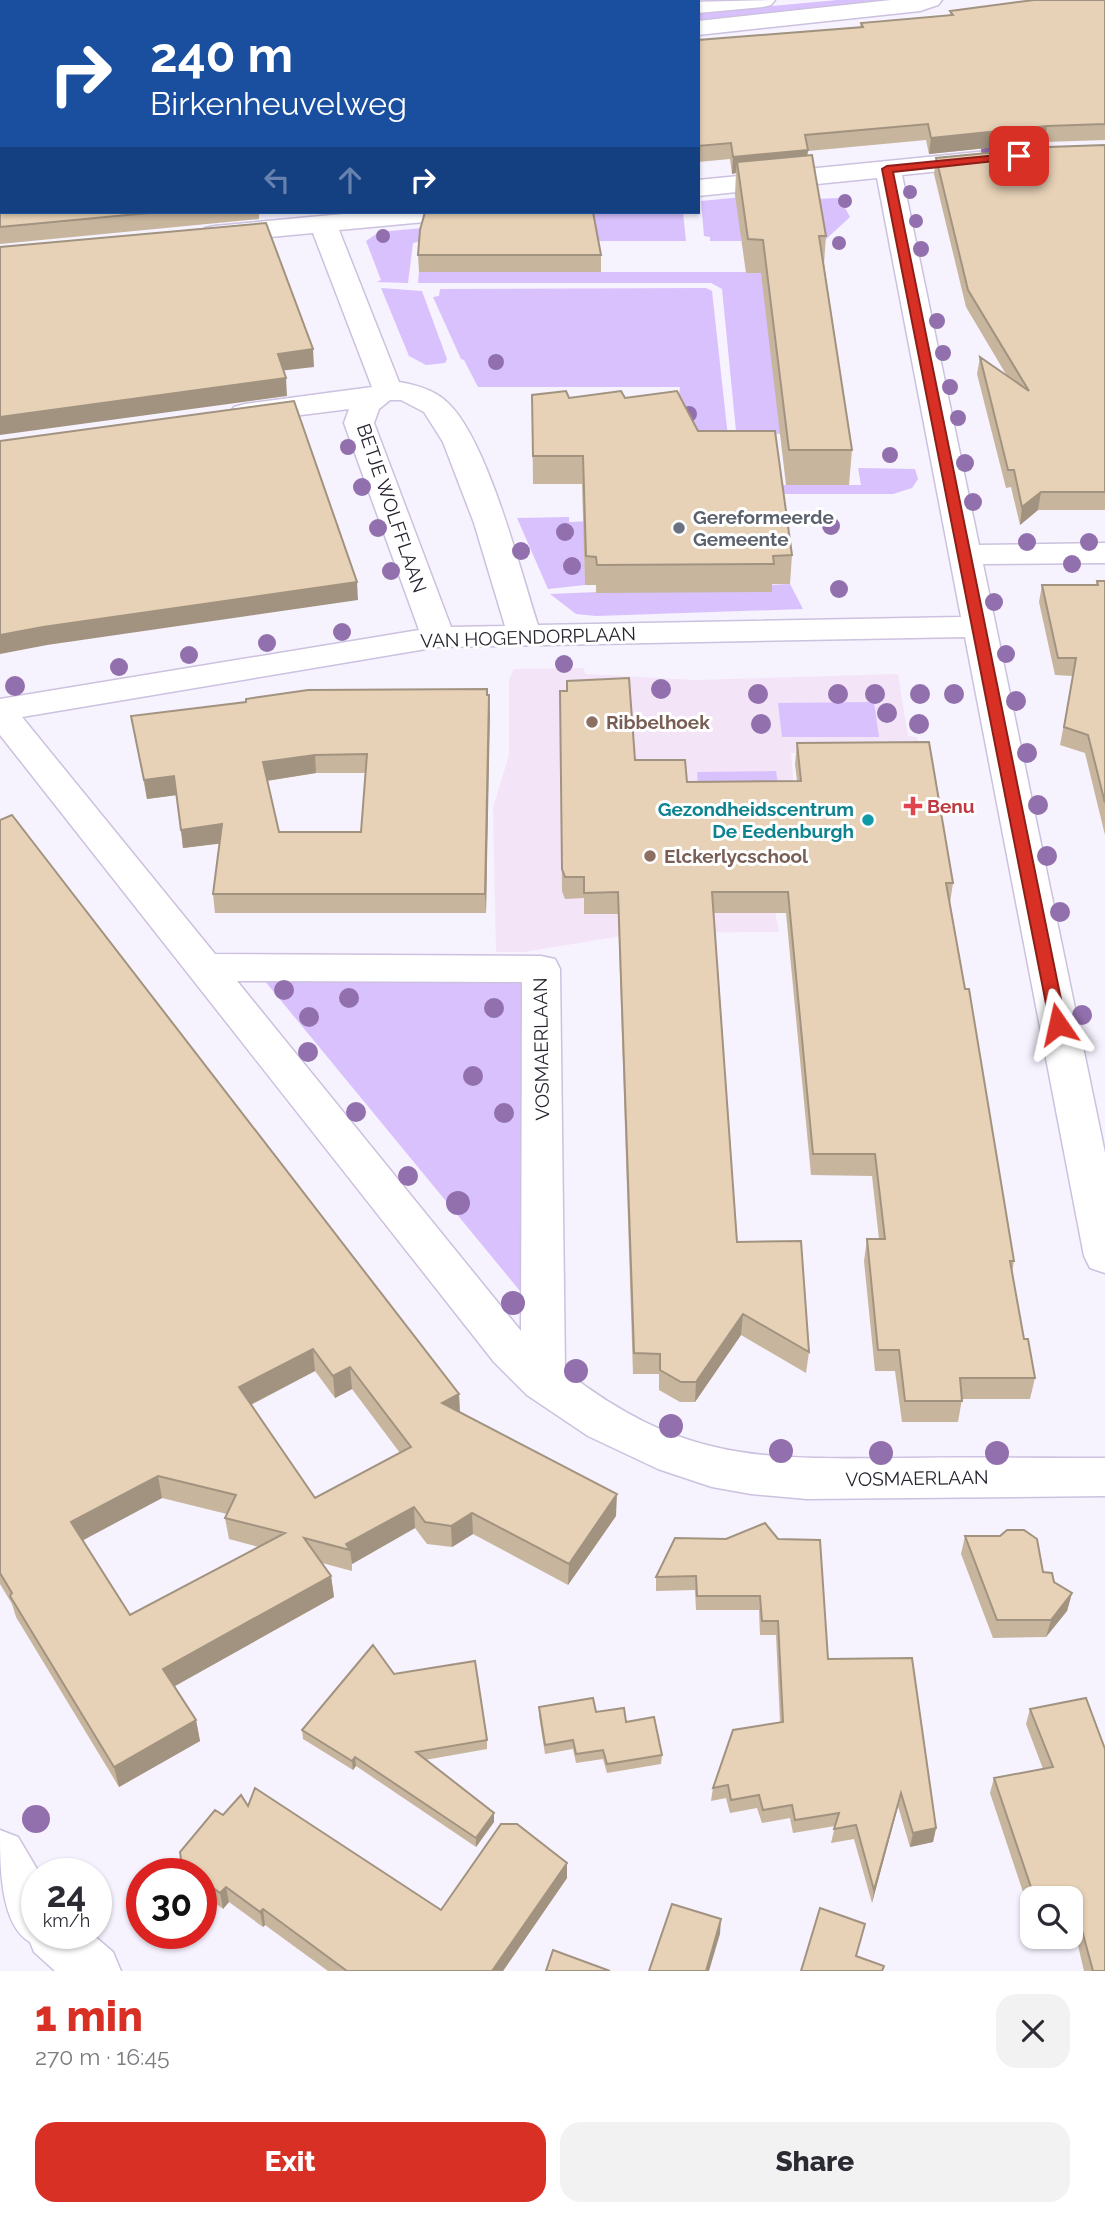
<!DOCTYPE html>
<html lang="en">
<head>
<meta charset="utf-8">
<style>
  body { margin:0; font-family:Raleway,sans-serif; background:#f2f2f3; color:#2b2b33; height:100vh; display:flex; flex-direction:column; font-size:26px; white-space:nowrap }
  * { box-sizing:border-box; margin:0 }
  p { font-size:23px; color:#7c7c81 }
  .icon { flex:none; width:38px; height:38px; fill:none; stroke:currentColor; stroke-width:2; stroke-linecap:round; stroke-linejoin:round }
  .map { position:relative; height:1971px; overflow:hidden }
  .panel { display:flex; flex-direction:column; background:#fff; flex:1 }
  .panel>* { flex:none }
  .guide { position:absolute; left:0px; top:0px; width:700px; height:214px; box-shadow:0 2px 5px #0004; background:#1a4fa0; color:#fff; overflow:hidden }
  .tools { position:absolute; left:1020px; top:1886px; display:grid; gap:14px }
  .tools a { display:grid; place-items:center; width:63px; height:63px; border-radius:14px; background:#fff; box-shadow:0 2px 5px #0004; font-size:35px }
  .speed { position:absolute; left:21px; top:1858px; display:flex; gap:14px; font-size:35px; font-weight:700; text-align:center }
  .speed>* { display:grid; place-content:center; width:91px; height:91px; border-radius:50%; background:#fff; box-shadow:0 2px 5px #0004; line-height:1 }
  .speed small { font-size:18px; font-weight:400 }
  .speed .limit { border:10px solid #d22; background:#fff; color:#111 }
  .pin { position:absolute; display:grid; place-items:center; width:60px; height:60px; color:#fff; margin:-30px; border-radius:14px; box-shadow:0 4px 10px #0006 }
  .me { position:absolute; width:77px; margin:-38px; rotate:349deg; stroke-linejoin:round; filter:drop-shadow(0 0 5px #0008) }
  .turn { display:flex; align-items:center; gap:24px; height:147px; padding:0 35px; font-size:32px }
  .turn .icon { width:91px; height:91px; stroke-width:2.5 }
  .turn b { display:block; font-size:49px; line-height:60px }
  .lanes { display:flex; align-items:center; height:66px; padding:0 35px; background:#0003; justify-content:center; gap:35px; direction:ltr }
  .lanes .off { opacity:.35 }
  .round { display:grid; place-items:center; flex:none; width:74px; height:74px; border-radius:21px; background:#f2f2f3 }
  .summary { display:flex; align-items:center; justify-content:space-between; height:119px; padding:0 35px }
  h1 { font-size:42px; font-weight:800; line-height:52px; color:#d93025 }
  .action { display:flex; gap:14px; margin-top:auto; padding:14px 35px }
  .action a { flex:1; height:80px; border-radius:21px; background:#d93025; color:#fff; font-size:28px; font-weight:800; line-height:80px; text-align:center }
  .action a+a { background:#f2f2f3; color:#2b2b33 }
  .map>svg:first-child { display:block }
  .education { fill:#f3e4f7 }
  .green { fill:#d9c1fd }
  .lines { fill:none; stroke-linecap:round; stroke-linejoin:round }
  .minor-casing { stroke:#ccc1df; stroke-width:3 }
  .tertiary-casing { stroke:#ccc1df; stroke-width:3 }
  .minor { fill:#fff; fill-rule:evenodd }
  .tertiary { fill:#fff; fill-rule:evenodd }
  .tree { fill:#9270ae }
  .wall { fill:#c7b59d; fill-rule:evenodd }
  .shaded-wall { fill:#a29380 }
  .building { fill:#e7d2b7; stroke:#a29380; stroke-width:2; fill-rule:evenodd }
  .route { fill:#d93025; stroke:#8d1f18; stroke-width:2 }
  .worship-dot { fill:#6b7280; stroke:#fff; stroke-width:2.5 }
  .education-dot { fill:#8d6e63; stroke:#fff; stroke-width:2.5 }
  .health-dot { fill:#e0444e; stroke:#fff; stroke-width:2.5 }
  .culture-dot { fill:#0f9aa8; stroke:#fff; stroke-width:2.5 }
  .labels { text-anchor:middle; dominant-baseline:central; stroke-width:6; stroke-linejoin:round; paint-order:stroke }
  .street-label { font-size:19px; fill:#28232f; stroke:#fff }
  .worship-label { font-size:19px; font-weight:bold; fill:#5b616d; stroke:#fff; text-anchor:start }
  .education-label { font-size:19px; font-weight:bold; fill:#785e54; stroke:#fff; text-anchor:start }
  .health-label { font-size:19px; font-weight:bold; fill:#be3a42; stroke:#fff; text-anchor:start }
  .culture-label { font-size:19px; font-weight:bold; fill:#0d838f; stroke:#fff; text-anchor:end }
</style>
</head>
<body>
<div class="map">
<svg width="1105" height="1971" viewBox="0 0 1105 1971">
  <rect width="100%" height="100%" fill="#f6f2fe"/>
  <!-- education -->
  <path class="education" d="M584,668L585,674L695,680L898,674L908,736L917,737L920,752L791,753L795,801L774,906L779,932L640,933L524,952H496L493,808L509,755V679L514,669Z"/>
  <!-- green -->
  <path class="green" d="M837,0H904L698,24V13Z
    M753,196L741,233V241H710V237L704,236L701,201Z
    M840,198L850,217L824,241L813,199Z
    M596,212H683L686,241H422L413,243L408,283L377,282L381,280L366,241L379,232Z
    M419,272H761L840,438L736,431L722,289L711,283H418Z
    M381,288L422,291L447,359L445,363L426,365L409,356Z
    M706,288L712,291L728,437L685,436L676,418L680,387H478L464,360L461,359L433,297L439,296L440,289Z
    M858,468L915,469L918,479L912,488L893,494H765L764,485H861Z
    M569,517V522L594,521L584,532L585,585L548,589L517,518Z
    M790,584L803,609L596,616L576,614L550,594Z
    M874,702L879,737H782L778,703Z
    M776,771L780,798L699,799L697,772Z
    M513,979L523,986L520,1291L264,980Z"/>
  <g class="lines">
    <!-- minor casing -->
    <g class="minor-casing">
      <path id="minor" d="M891,0H942L938,5L920,11L698,35V21Z
        M0,86H2L0,102Z
        M988,151L997,153L1001,159L997,165L902,175L979,545L1105,543V563L983,564L1105,1153V1273L1090,1268L1084,1256L965,637L438,647L22,717L215,954L541,956L555,959L560,969L565,1371C685,1464 764,1459 907,1458C973,1457 1039,1458 1105,1458V1496L807,1499L751,1494L712,1487L658,1469L588,1436L527,1395L494,1362L0,735V699L419,630L344,423L349,409L245,422L234,419L230,413L234,407L245,404L372,387L313,233L215,242L205,240L201,234L205,228L215,226L364,212H459L455,218L446,220L339,230L399,382C417,385 435,390 448,403C488,441 520,570 538,625L961,617L877,178L698,196V180ZM390,400H401L424,412L443,442L474,523L505,626L451,627L374,423L379,409ZM237,981L522,982L521,1331Z
        M0,1830L18,1837L40,1874H37V1934H92L113,1952L121,1971H55L34,1952L30,1942C0,1925 0,1865 0,1830Z"/>
    </g>
    <!-- tertiary casing -->
    <g class="tertiary-casing">
      <path id="tertiary" d="M775,0L771,5L763,7L698,13V2H689Z
        M0,58H2L0,73Z"/>
    </g>
    <!-- minor -->
    <use href="#minor" class="minor"/>
    <!-- tertiary -->
    <use href="#tertiary" class="tertiary"/>
  </g>
  <!-- trees -->
  <g class="tree">
    <circle cx="988" cy="150" r="7"/>
    <circle cx="910" cy="192" r="7"/>
    <circle cx="845" cy="201" r="7"/>
    <circle cx="916" cy="221" r="7"/>
    <circle cx="383" cy="236" r="7"/>
    <circle cx="839" cy="243" r="7"/>
    <circle cx="921" cy="249" r="8"/>
    <circle cx="937" cy="321" r="8"/>
    <circle cx="943" cy="353" r="8"/>
    <circle cx="496" cy="362" r="8"/>
    <circle cx="950" cy="387" r="8"/>
    <circle cx="689" cy="414" r="8"/>
    <circle cx="958" cy="418" r="8"/>
    <circle cx="348" cy="447" r="8"/>
    <circle cx="890" cy="455" r="8"/>
    <circle cx="965" cy="463" r="9"/>
    <circle cx="362" cy="487" r="9"/>
    <circle cx="973" cy="502" r="9"/>
    <circle cx="831" cy="526" r="9"/>
    <circle cx="378" cy="528" r="9"/>
    <circle cx="565" cy="532" r="9"/>
    <circle cx="1027" cy="542" r="9"/>
    <circle cx="1089" cy="542" r="9"/>
    <circle cx="521" cy="551" r="9"/>
    <circle cx="1072" cy="564" r="9"/>
    <circle cx="572" cy="566" r="9"/>
    <circle cx="391" cy="571" r="9"/>
    <circle cx="839" cy="589" r="9"/>
    <circle cx="994" cy="602" r="9"/>
    <circle cx="342" cy="632" r="9"/>
    <circle cx="267" cy="643" r="9"/>
    <circle cx="1006" cy="654" r="9"/>
    <circle cx="189" cy="655" r="9"/>
    <circle cx="564" cy="664" r="9"/>
    <circle cx="119" cy="667" r="9"/>
    <circle cx="15" cy="686" r="10"/>
    <circle cx="661" cy="689" r="10"/>
    <circle cx="758" cy="694" r="10"/>
    <circle cx="838" cy="694" r="10"/>
    <circle cx="875" cy="694" r="10"/>
    <circle cx="920" cy="694" r="10"/>
    <circle cx="954" cy="694" r="10"/>
    <circle cx="1016" cy="701" r="10"/>
    <circle cx="887" cy="713" r="10"/>
    <circle cx="761" cy="724" r="10"/>
    <circle cx="919" cy="724" r="10"/>
    <circle cx="1027" cy="753" r="10"/>
    <circle cx="1038" cy="805" r="10"/>
    <circle cx="1047" cy="856" r="10"/>
    <circle cx="1060" cy="912" r="10"/>
    <circle cx="284" cy="990" r="10"/>
    <circle cx="349" cy="998" r="10"/>
    <circle cx="494" cy="1008" r="10"/>
    <circle cx="1082" cy="1015" r="10"/>
    <circle cx="309" cy="1017" r="10"/>
    <circle cx="308" cy="1052" r="10"/>
    <circle cx="473" cy="1076" r="10"/>
    <circle cx="356" cy="1112" r="10"/>
    <circle cx="504" cy="1113" r="10"/>
    <circle cx="408" cy="1176" r="10"/>
    <circle cx="458" cy="1203" r="12"/>
    <circle cx="513" cy="1303" r="12"/>
    <circle cx="576" cy="1371" r="12"/>
    <circle cx="671" cy="1426" r="12"/>
    <circle cx="781" cy="1451" r="12"/>
    <circle cx="881" cy="1453" r="12"/>
    <circle cx="997" cy="1453" r="12"/>
    <circle cx="36" cy="1819" r="14"/>
  </g>
  <!-- wall -->
  <path class="wall" d="M0,0H428L404,2H2V31H0Z
    M1105,0V140L1045,142L929,154L926,140L808,151L807,155L826,236L824,264L852,450L849,485H786L761,273H746L735,195L736,173L732,174L730,159L698,162V40L860,27L861,23L950,15V11Z
    M0,101L2,212H259V219L0,244Z
    M1105,145V510H1038L1020,525L1011,487L1006,488L977,374L980,357L1007,376L966,307L934,174L936,158Z
    M418,255H601V272H419Z
    M532,395L569,398H625L698,431L792,555L790,584H772V592L596,593V585H585L582,484H533Z
    M1097,581H1105V835L1085,753L1060,745L1073,676L1055,675L1039,602L1042,585H1096Z
    M567,681L635,760L687,782L797,781L795,764L797,743L953,883L950,903L1014,1261L1012,1273L1024,1339L1035,1378L1030,1399H962L958,1422H902L895,1371H875L864,1261L867,1239H879L872,1176L811,1175L786,913H714L737,1242L809,1352L806,1373L741,1335L695,1402H680L659,1390V1374H633L618,914H584V898L565,899L562,891L560,691H567Z
    M489,695L486,913H215L213,894L220,843L183,848L177,795L147,799L131,716ZM316,773H366L361,832H279L267,781Z
    M0,820L459,1394L460,1412L616,1516L568,1585L473,1534L452,1547L427,1544L415,1528L352,1564V1571L322,1563L331,1576L334,1597L174,1686L196,1720L200,1741L119,1787L16,1617L12,1604L0,1584ZM315,1371L335,1398L352,1389L400,1453L315,1498L251,1405ZM162,1498L227,1514L225,1518L229,1539L259,1547L130,1615L83,1540Z
    M965,1536L1043,1572L1054,1582L1072,1593L1067,1611L1046,1637L993,1638L961,1554Z
    M726,1539L828,1659L936,1828L933,1842L910,1847L898,1806L872,1903L854,1839L831,1843L835,1826L793,1833L790,1818L762,1823L757,1808L730,1813L726,1798L711,1801L713,1788L780,1722L776,1635H760L759,1610H696L695,1590L656,1591V1577Z
    M394,1674L487,1740V1749L425,1760L494,1822L476,1847L356,1766L353,1770L303,1739L302,1730Z
    M1086,1698L1105,1971H1084L1076,1937L1041,1944L1039,1937H1071V1899H1032V1919L990,1793L994,1778L1043,1769L1026,1724L1030,1709Z
    M539,1707L596,1712L626,1722L662,1755L661,1764L607,1773L603,1759L576,1763L573,1749L545,1754L539,1716Z
    M248,1806L441,1910L567,1863V1878L503,1971H328L265,1925L263,1927L229,1902L223,1909L215,1903L201,1905V1874L223,1815Z"/>
  <!-- shaded-wall -->
  <path class="shaded-wall" d="M1047,126L1045,142L929,154L931,138Z
    M808,150L806,166L737,162L736,173L732,174L733,157Z
    M313,349L314,367L279,371L278,354Z
    M286,378L287,396L0,435V417Z
    M1041,492L1038,510L1020,525L1022,507Z
    M357,582L358,600L47,645L0,654V635L43,627Z
    M489,695L490,714L486,913L485,894Z
    M315,755L316,773L265,781L263,762Z
    M174,776L177,795L147,799L144,780Z
    M222,824L225,843L183,848L181,830Z
    M743,1314L741,1335L695,1402L696,1382Z
    M313,1349L315,1371L242,1409L239,1387Z
    M350,1367L352,1389L335,1398L333,1376Z
    M459,1394L460,1416L442,1403Z
    M158,1476L162,1498L76,1544L71,1522Z
    M617,1494L616,1516L568,1585L569,1564Z
    M414,1507L415,1528L352,1564L350,1550L346,1544Z
    M472,1513L473,1534L452,1547L451,1526Z
    M331,1576L334,1597L168,1690L163,1669Z
    M1072,1593L1067,1611L1046,1637L1051,1620Z
    M196,1720L200,1741L119,1787L114,1767Z
    M355,1757L356,1766L353,1770L352,1761Z
    M901,1793L898,1806L872,1903L874,1890Z
    M494,1813V1822L476,1847V1838Z
    M936,1828L933,1842L910,1847L913,1833Z
    M567,1863V1878L503,1971H492Z
    M226,1887L229,1902L223,1909L220,1893Z
    M263,1909L265,1925L263,1927L260,1912Z
    M721,1919L720,1934L709,1971H706Z"/>
  <!-- building -->
  <path class="building" d="M0,0H228L203,2H2V16H0Z
    M1034,0H1105V124L1047,126L931,138L928,124L805,135L808,150L733,157L731,143L698,146V40L863,27L861,23L953,15L950,11Z
    M0,101H2V212H159L0,227Z
    M1105,145V492H1041L1022,507L1014,470H1008L980,357L1029,391L968,290L936,158L1048,147Z
    M812,155L826,236H819L852,450H789L763,240L748,239L737,162Z
    M425,212H593L601,255H418L420,230Z
    M266,223L313,349L278,354L286,378L0,417V247Z
    M566,391L569,398L621,391L625,398L677,391L698,431H775L792,555L773,556L774,564L597,565L596,557L586,556L583,456H533L532,395Z
    M294,401L357,582L43,627L0,635V441Z
    M1097,581H1105V803L1088,735L1064,727L1076,658H1058L1042,585H1098Z
    M629,678L635,760H685L687,782L801,781L797,743L929,742L953,883H946L965,989H969L1014,1261H1010L1024,1339H1028L1035,1378H960L962,1401H905L899,1350H878L867,1239H885L875,1154H813L788,892H712L737,1242L801,1241L809,1352L743,1314L696,1382H681L660,1370V1354L634,1353L618,892L584,893V877H565L562,869L560,691H567V681Z
    M487,689V695H489L485,894H213L222,824L181,830L174,776L144,780L131,716L246,702V699L308,690ZM367,754L361,832H279L263,762L315,755Z
    M12,815L459,1394L442,1403L617,1494L569,1564L472,1513L451,1526L425,1522L414,1507L346,1544L350,1550L304,1538L331,1576L163,1669L196,1720L114,1767L10,1596L12,1593L0,1573V820ZM313,1349L333,1376L350,1367L411,1447L315,1498L239,1387ZM158,1476L236,1495L225,1518L285,1533L130,1615L71,1522Z
    M765,1523L778,1539L820,1540L828,1659L912,1658L936,1828L913,1833L901,1793L874,1890L856,1825L834,1829L839,1813L795,1820L792,1805L763,1810L759,1795L731,1800L728,1785L713,1788L733,1730L783,1722L778,1621H762L760,1596H697L696,1576L656,1577L675,1538L726,1539Z
    M1007,1530H1024L1037,1539L1043,1572L1052,1573L1054,1582L1072,1593L1051,1620H997L965,1536H1000Z
    M373,1645L394,1674L475,1661L487,1740L416,1752L494,1813L476,1838L355,1757L352,1761L302,1730Z
    M593,1698L596,1712L624,1708L626,1722L654,1717L662,1755L607,1764L603,1750L576,1754L573,1740L545,1745L539,1707Z
    M1086,1698L1105,1749V1971H1093L1080,1923L1071,1925V1899H1035L994,1778L1053,1767L1030,1709Z
    M255,1788L441,1910L501,1824H517L567,1863L492,1971H347L263,1909L260,1912L226,1887L220,1893L212,1887L201,1889V1874H183L180,1852L215,1810L223,1815L241,1795L248,1806Z
    M672,1904L721,1919L706,1971H649Z
    M820,1908L865,1924L856,1956L884,1966L882,1971H801Z
    M553,1950L610,1971H546Z"/>
  <!-- route -->
  <path class="route" d="M1019,153H1023V158L893,172L1066,1024L1058,1029L1050,1024L882,169L887,166Z"/>
  <!-- markers -->
  <circle class="worship-dot" cx="679" cy="528" r="7"/>
  <g class="education-dot">
    <circle cx="592" cy="722" r="7"/>
    <circle cx="650" cy="856" r="7"/>
  </g>
  <path class="health-dot" d="M909.5 795.5h7v7h7v7h-7v7h-7v-7h-7v-7h7z"/>
  <circle class="culture-dot" cx="868" cy="820" r="7"/>
  <g class="labels">
    <!-- street labels -->
    <g class="street-label">
      <text transform="translate(392 508) rotate(71)">BETJE WOLFFLAAN</text>
      <text transform="translate(528 637) rotate(-2)">VAN HOGENDORPLAAN</text>
      <text transform="translate(541 1049) rotate(-91)">VOSMAERLAAN</text>
      <text transform="translate(917 1478) rotate(-1)">VOSMAERLAAN</text>
    </g>
    <!-- worship labels -->
    <g class="worship-label">
      <text x="693" y="517">Gereformeerde<tspan x="693" dy="22">Gemeente</tspan></text>
    </g>
    <!-- education labels -->
    <g class="education-label">
      <text x="606" y="722">Ribbelhoek</text>
      <text x="664" y="856">Elckerlycschool</text>
    </g>
    <!-- health labels -->
    <g class="health-label">
      <text x="927" y="806">Benu</text>
    </g>
    <!-- culture labels -->
    <g class="culture-label">
      <text x="854" y="809">Gezondheidscentrum<tspan x="854" dy="22">De Eedenburgh</tspan></text>
    </g>
  </g>
</svg>
<div class="tools">
<a><svg class="icon" aria-label="search" viewBox="0 0 24 24"><circle cx="10" cy="10" r="6"/><path d="M15 15l6 6"/></svg></a>
</div>
<div class="speed"><div>24<small>km/h</small></div><div class="limit">30</div></div>
<div class="pin" style="left:1019px;top:156px;background:#d93025"><svg class="icon" aria-label="arrive" viewBox="0 0 24 24"><path d="M6 21V4h12l-3 4 3 4H6"/></svg></div>
<svg class="me" style="left:1058px;top:1024px" viewBox="-20 -20 40 40"><path d="M0-17L14 15 0 8-14 15z" fill="#d93025" stroke="#fff" stroke-width="4"/></svg>
<div class="guide">
<div class="turn"><svg class="icon" aria-label="right" viewBox="0 0 24 24"><path d="M7 20v-9h11M14 6l5 5-5 5"/></svg><div><b>240 m</b>Birkenheuvelweg</div></div>
<div class="lanes"><svg class="icon off" aria-label="left" viewBox="0 0 24 24"><path d="M17 20v-9H6M10 6l-5 5 5 5"/></svg><svg class="icon off" aria-label="ahead" viewBox="0 0 24 24"><path d="M12 20V5M6 11l6-6 6 6"/></svg><svg class="icon" aria-label="right" viewBox="0 0 24 24"><path d="M7 20v-9h11M14 6l5 5-5 5"/></svg></div>
</div>
</div>
<section class="panel">
<div class="summary"><div><h1>1 min</h1><p>270 m · 16:45</p></div><a class="round"><svg class="icon" aria-label="close" viewBox="0 0 24 24"><path d="M6 6l12 12M18 6L6 18"/></svg></a></div>
<div class="action"><a>Exit</a><a>Share</a></div>
</section>
</body>
</html>
